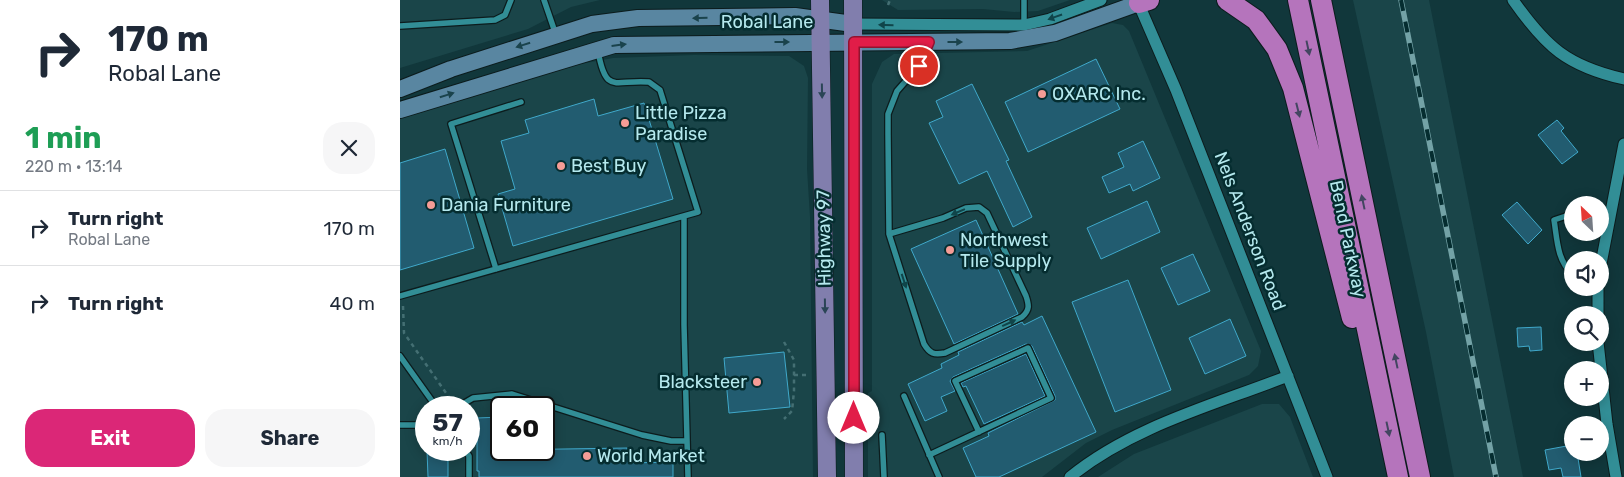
<!DOCTYPE html>
<html lang="en">
<head>
<meta charset="utf-8">
<style>
  body { margin:0; font-family:Rubik,sans-serif; background:#f6f6f7; color:#1f2937; height:100vh; display:flex; flex-direction:column; font-size:19px; white-space:nowrap }
  * { box-sizing:border-box; margin:0 }
  p { font-size:16px; color:#747a83 }
  .icon { flex:none; width:28px; height:28px; fill:none; stroke:currentColor; stroke-width:2; stroke-linecap:round; stroke-linejoin:round }
  .map { position:relative; flex:1; overflow:hidden }
  .details { display:flex; flex-direction:column; background:#fff; width:400px }
  .details>* { flex:none }
  .guide { background:#fff; color:#1f2937; overflow:hidden }
  .needle { width:32px; rotate:335deg }
  .fabs { position:absolute; left:1164px; top:196px; display:grid; gap:10px }
  .fabs a { display:grid; place-items:center; width:45px; height:45px; border-radius:50%; background:#fff; box-shadow:0 2px 12px #0003; font-size:25px }
  .speed { position:absolute; left:15px; top:396px; display:flex; gap:10px; font-size:25px; font-weight:700; text-align:center }
  .speed>* { display:grid; place-content:center; width:65px; height:65px; border-radius:50%; background:#fff; box-shadow:0 2px 12px #0003; line-height:1 }
  .speed small { font-size:12px; font-weight:400 }
  .speed .limit { border:2px solid #111; border-radius:8px; background:#fff; color:#111 }
  .pin { position:absolute; display:grid; place-items:center; width:42px; height:42px; color:#fff; margin:-21px; border:2px solid #fff; border-radius:50%; box-shadow:0 1px 5px #0007 }
  .me { position:absolute; width:55px; margin:-28px; rotate:0deg; stroke-linejoin:round; filter:drop-shadow(0 0 4px #0008) }
  .turn { display:flex; align-items:center; gap:18px; height:105px; padding:0 25px; font-size:22px }
  .turn .icon { width:65px; height:65px; stroke-width:2.5 }
  .turn b { display:block; font-size:35px; line-height:42px }
  .round { display:grid; place-items:center; flex:none; width:52px; height:52px; border-radius:20px; background:#f6f6f7 }
  .head { display:flex; align-items:center; justify-content:space-between; height:85px; padding:0 25px }
  h1 { font-size:30px; font-weight:700; line-height:38px; color:#1e9e55 }
  .cta { display:flex; gap:10px; margin-top:auto; padding:10px 25px }
  .cta a { flex:1; height:58px; border-radius:20px; background:#db2777; color:#fff; font-size:20px; font-weight:700; line-height:58px; text-align:center }
  .cta a+a { background:#f6f6f7; color:#1f2937 }
  ul { padding:0; list-style:none }
  li { display:flex; align-items:center; gap:15px; height:75px; padding:0 25px; border-top:1px solid #e0e1e3 }
  li div { flex:1 }
  li b { display:block; font-size:19px }
  li em { font-style:normal }
  main { display:flex; flex:1; min-height:0 }
  .map>svg:first-child { display:block }
  .built { fill:#1a4549; fill-rule:evenodd }
  .building { fill:#225c70; stroke:#40a9cb }
  .lines { fill:none; stroke-linecap:round; stroke-linejoin:round }
  .lane-casing { stroke:#0c1c1d; stroke-width:8 }
  .street-casing { stroke:#0c1c1d; stroke-width:13 }
  .secondary-casing { stroke:#0c1c1d; stroke-width:18 }
  .primary-casing { stroke:#0c1c1d; stroke-width:19 }
  .highway-casing { stroke:#0c1c1d; stroke-width:22 }
  .path { stroke:#446f73; stroke-width:2.5; stroke-dasharray:4 4; stroke-linecap:butt }
  .lane { stroke:#328e96; stroke-width:5.5 }
  .street { stroke:#328e96; stroke-width:11 }
  .secondary { stroke:#5986a1; stroke-width:16 }
  .primary { stroke:#817ead; stroke-width:18 }
  .highway { stroke:#b574bc; stroke-width:20 }
  .rail-casing { stroke:#73a2a6; stroke-width:5.5 }
  .rail { stroke:#052d30; stroke-width:4; stroke-dasharray:11; stroke-linecap:butt }
  .oneway { fill:#10454a }
  .oneway2 { fill:#1a434c }
  .oneway3 { fill:#434661 }
  .oneway4 { fill:#2a4556 }
  .route-casing { stroke:#92132f; stroke-width:12 }
  .route { stroke:#e11d48; stroke-width:9 }
  .poi-dot { fill:#f59c96; stroke:#052d30; stroke-width:2 }
  .labels { text-anchor:middle; dominant-baseline:central; stroke-width:5; stroke-linejoin:round; paint-order:stroke }
  .street-label { font-size:18px; fill:#b5e9ee; stroke:#052d30 }
  .poi-label { font-size:18px; fill:#b5e9ee; stroke:#052d30; text-anchor:start }
</style>
</head>
<body>
<main>
<section class="details">
<div class="guide">
<div class="turn"><svg class="icon" aria-label="right" viewBox="0 0 24 24"><path d="M7 20v-9h11M14 6l5 5-5 5"/></svg><div><b>170 m</b>Robal Lane</div></div>
</div>
<div class="head"><div><h1>1 min</h1><p>220 m · 13:14</p></div><a class="round"><svg class="icon" aria-label="close" viewBox="0 0 24 24"><path d="M6 6l12 12M18 6L6 18"/></svg></a></div>
<ul>
<li><svg class="icon" aria-label="right" viewBox="0 0 24 24"><path d="M7 20v-9h11M14 6l5 5-5 5"/></svg><div><b>Turn right</b><p>Robal Lane</p></div><em>170 m</em></li>
<li><svg class="icon" aria-label="right" viewBox="0 0 24 24"><path d="M7 20v-9h11M14 6l5 5-5 5"/></svg><div><b>Turn right</b></div><em>40 m</em></li>
</ul>
<div class="cta"><a>Exit</a><a>Share</a></div>
</section>
<div class="map">
<svg width="1224" height="477" viewBox="0 0 1224 477">
  <rect width="100%" height="100%" fill="#11373b"/>
  <!-- built -->
  <path class="built" d="M0,0H200L171,7L128,29L0,68Z
    M482,0H670L638,11L614,12L583,9L498,10Z
    M953,0H1029L1123,477H1054L1026,332Z
    M712,23L723,25L729,31L861,351L858,366L849,375L712,430L686,443L642,477H468V393L472,391V84L482,62L494,54L627,51Z
    M294,55L389,56L404,66L408,78L407,169L410,217L413,477H0V117L175,65L213,58ZM26,408H69V450H26ZM101,408H144V450H101Z
    M862,404H879L890,417L913,477H698L734,454Z"/>
  <!-- building -->
  <path class="building" d="M696,59L720,109L628,152L605,102Z
    M572,84L609,160L606,161L632,217L613,227L587,171L559,184L529,123L543,117L536,101Z
    M194,99L198,116L244,103L273,199L113,246L98,194L115,189L101,141L129,133L125,120Z
    M1157,120L1164,128L1161,131L1178,152L1162,164L1138,135Z
    M743,141L760,178L733,191L730,184L709,193L702,177L724,167L718,153Z
    M45,149L74,248L0,270V163Z
    M747,201L760,232L701,259L687,228Z
    M1117,202L1142,230L1128,244L1102,215Z
    M576,220L618,314L554,344L511,249Z
    M793,254L810,291L778,305L761,268Z
    M728,280L771,390L715,412L672,302Z
    M642,316L696,432L599,477H576L563,448L589,436L588,433L655,400V396L632,346L626,344L553,377L550,381L555,391L541,397L547,411L525,421L508,384L542,368L541,364L559,355L558,352L622,322L624,325Z
    M830,319L846,356L805,374L789,338Z
    M1141,327L1142,350L1130,351L1129,346L1118,347L1117,328Z
    M384,352L390,407L329,413L324,358Z
    M626,354L645,396L584,424L566,386L563,387L561,383Z
    M101,417V450L227,448L228,463L273,462V477H79V471H77V418Z
    M1172,445V452H1177L1181,477H1163L1161,468L1149,470L1145,450Z
    M27,450H48V477H28Z"/>
  <g class="lines">
    <!-- lane casing -->
    <g class="lane-casing">
      <path id="lane" d="M144,0L156,35
        M624,0V25
        M0,26L95,20L105,15L111,0
        M1200,213L1209,214
        M1172,214L1154,220C1157,238 1157,261 1172,273
        M284,217V325L288,477
        M489,234L543,218L566,208L579,207L587,213L626,296C629,305 630,310 622,317L545,353C534,355 530,354 524,344L489,234L488,135V114L497,91L519,66L528,44
        M96,269L51,124L121,102
        M0,296L298,212L260,90L249,82C215,79 206,96 198,51
        M0,356L37,408
        M504,396L539,477
        M56,408L73,398L112,394L242,435L271,441H287
        M0,425H19L26,421
        M482,435L484,477
        M65,450L69,456V477
        M529,455L651,398L628,348L555,381L579,432"/>
    </g>
    <!-- street casing -->
    <g class="street-casing">
      <path id="street" d="M737,0L776,90L927,477
        M1113,0C1146,47 1167,66 1224,79
        M453,24L624,25L650,19L701,0
        M1200,269L1224,144
        M1198,315V288
        M1198,342L1207,424L1216,477
        M670,477C733,426 814,405 888,376"/>
    </g>
    <!-- secondary casing -->
    <g class="secondary-casing">
      <path id="secondary" d="M0,89L51,69L192,24L238,18L395,16L453,24
        M0,110L214,45L610,41L655,33L739,3"/>
    </g>
    <!-- primary casing -->
    <g class="primary-casing">
      <path id="primary" d="M420,0L427,477
        M453,0L454,477"/>
    </g>
    <!-- highway casing -->
    <g class="highway-casing">
      <path id="highway" d="M827,0L856,20L877,49L893,88L952,318
        M898,0L998,477
        M921,0L1020,477
        M739,3L749,0"/>
    </g>
    <!-- path -->
    <path class="path" d="M488,5L490,0
      M3,306L4,333L51,400
      M384,342L394,360V391L392,411L384,419
      M394,375H410
      M69,426L75,446"/>
    <!-- lane -->
    <use href="#lane" class="lane"/>
    <!-- street -->
    <use href="#street" class="street"/>
    <!-- secondary -->
    <use href="#secondary" class="secondary"/>
    <!-- primary -->
    <use href="#primary" class="primary"/>
    <!-- highway -->
    <use href="#highway" class="highway"/>
    <!-- rail casing -->
    <g class="rail-casing">
      <path id="rail" d="M1001,0L1096,477"/>
    </g>
    <!-- rail -->
    <use href="#rail" class="rail"/>
  </g>
  <!-- one-way arrows -->
  <defs><path id="oneway-solid" d="M-6-.8H1V-3.2L6.5 0L1 3.2V.8H-6Z" transform="scale(1.25)"/></defs>
  <g class="oneway">
    <use href="#oneway-solid" transform="translate(655 17) rotate(161)"/>
    <use href="#oneway-solid" transform="translate(486 25) rotate(-179)"/>
    <use href="#oneway-solid" transform="translate(558 212) rotate(157)"/>
    <use href="#oneway-solid" transform="translate(504 281) rotate(72)"/>
    <use href="#oneway-solid" transform="translate(609 323) rotate(-25)"/>
  </g>
  <g class="oneway2">
    <use href="#oneway-solid" transform="translate(300 18) rotate(179)"/>
    <use href="#oneway-solid" transform="translate(382 42)"/>
    <use href="#oneway-solid" transform="translate(555 42)"/>
    <use href="#oneway-solid" transform="translate(123 45) rotate(162)"/>
    <use href="#oneway-solid" transform="translate(219 45) rotate(-7)"/>
    <use href="#oneway-solid" transform="translate(47 95) rotate(-17)"/>
  </g>
  <g class="oneway3">
    <use href="#oneway-solid" transform="translate(908 48) rotate(78)"/>
    <use href="#oneway-solid" transform="translate(898 110) rotate(76)"/>
    <use href="#oneway-solid" transform="translate(963 202) rotate(-102)"/>
    <use href="#oneway-solid" transform="translate(996 361) rotate(-102)"/>
    <use href="#oneway-solid" transform="translate(988 429) rotate(78)"/>
  </g>
  <g class="oneway4">
    <use href="#oneway-solid" transform="translate(422 91) rotate(89)"/>
    <use href="#oneway-solid" transform="translate(425 306) rotate(89)"/>
  </g>
  <g class="lines">
    <!-- route casing -->
    <g class="route-casing">
      <path id="route" d="M454,418V42H529L519,66"/>
    </g>
    <!-- route -->
    <use href="#route" class="route"/>
  </g>
  <!-- markers -->
  <g class="poi-dot">
    <circle cx="642" cy="94" r="5"/>
    <circle cx="225" cy="123" r="5"/>
    <circle cx="161" cy="166" r="5"/>
    <circle cx="31" cy="205" r="5"/>
    <circle cx="550" cy="250" r="5"/>
    <circle cx="357" cy="382" r="5"/>
    <circle cx="187" cy="456" r="5"/>
  </g>
  <g class="labels">
    <!-- street labels -->
    <g class="street-label">
      <text x="367" y="22">Robal Lane</text>
      <text transform="translate(850 231) rotate(69)">Nels Anderson Road</text>
      <text transform="translate(424 238) rotate(-91)">Highway 97</text>
      <text transform="translate(948 239) rotate(78)">Bend Parkway</text>
    </g>
    <!-- poi labels -->
    <g class="poi-label">
      <text x="652" y="94">OXARC Inc.</text>
      <text x="235" y="113">Little Pizza<tspan x="235" dy="21">Paradise</tspan></text>
      <text x="171" y="166">Best Buy</text>
      <text x="41" y="205">Dania Furniture</text>
      <text x="560" y="240">Northwest<tspan x="560" dy="21">Tile Supply</tspan></text>
      <text x="347" y="382" text-anchor="end">Blacksteer</text>
      <text x="197" y="456">World Market</text>
    </g>
  </g>
</svg>
<div class="fabs">
<a><svg class="needle" viewBox="-14 -14 28 28"><path d="M0-13l5 13h-10z" fill="#e53935"/><path d="M0 13l5-13h-10z" fill="#747a83"/></svg></a>
<a><svg class="icon" aria-label="sound" viewBox="0 0 24 24"><path d="M4 9h4l5-4v14l-5-4H4zM17 9q2 3 0 6"/></svg></a>
<a><svg class="icon" aria-label="search" viewBox="0 0 24 24"><circle cx="10" cy="10" r="6"/><path d="M15 15l6 6"/></svg></a>
<a>+</a>
<a>−</a>
</div>
<div class="speed"><div>57<small>km/h</small></div><div class="limit">60</div></div>
<div class="pin" style="left:519px;top:66px;background:#d93025"><svg class="icon" aria-label="arrive" viewBox="0 0 24 24"><path d="M6 21V4h12l-3 4 3 4H6"/></svg></div>
<svg class="me" style="left:454px;top:418px" viewBox="-20 -20 40 40"><circle r="19" fill="#fff"/><path d="M0-13L10 11 0 6-10 11z" fill="#e11d48"/></svg>
</div>
</main>
</body>
</html>
